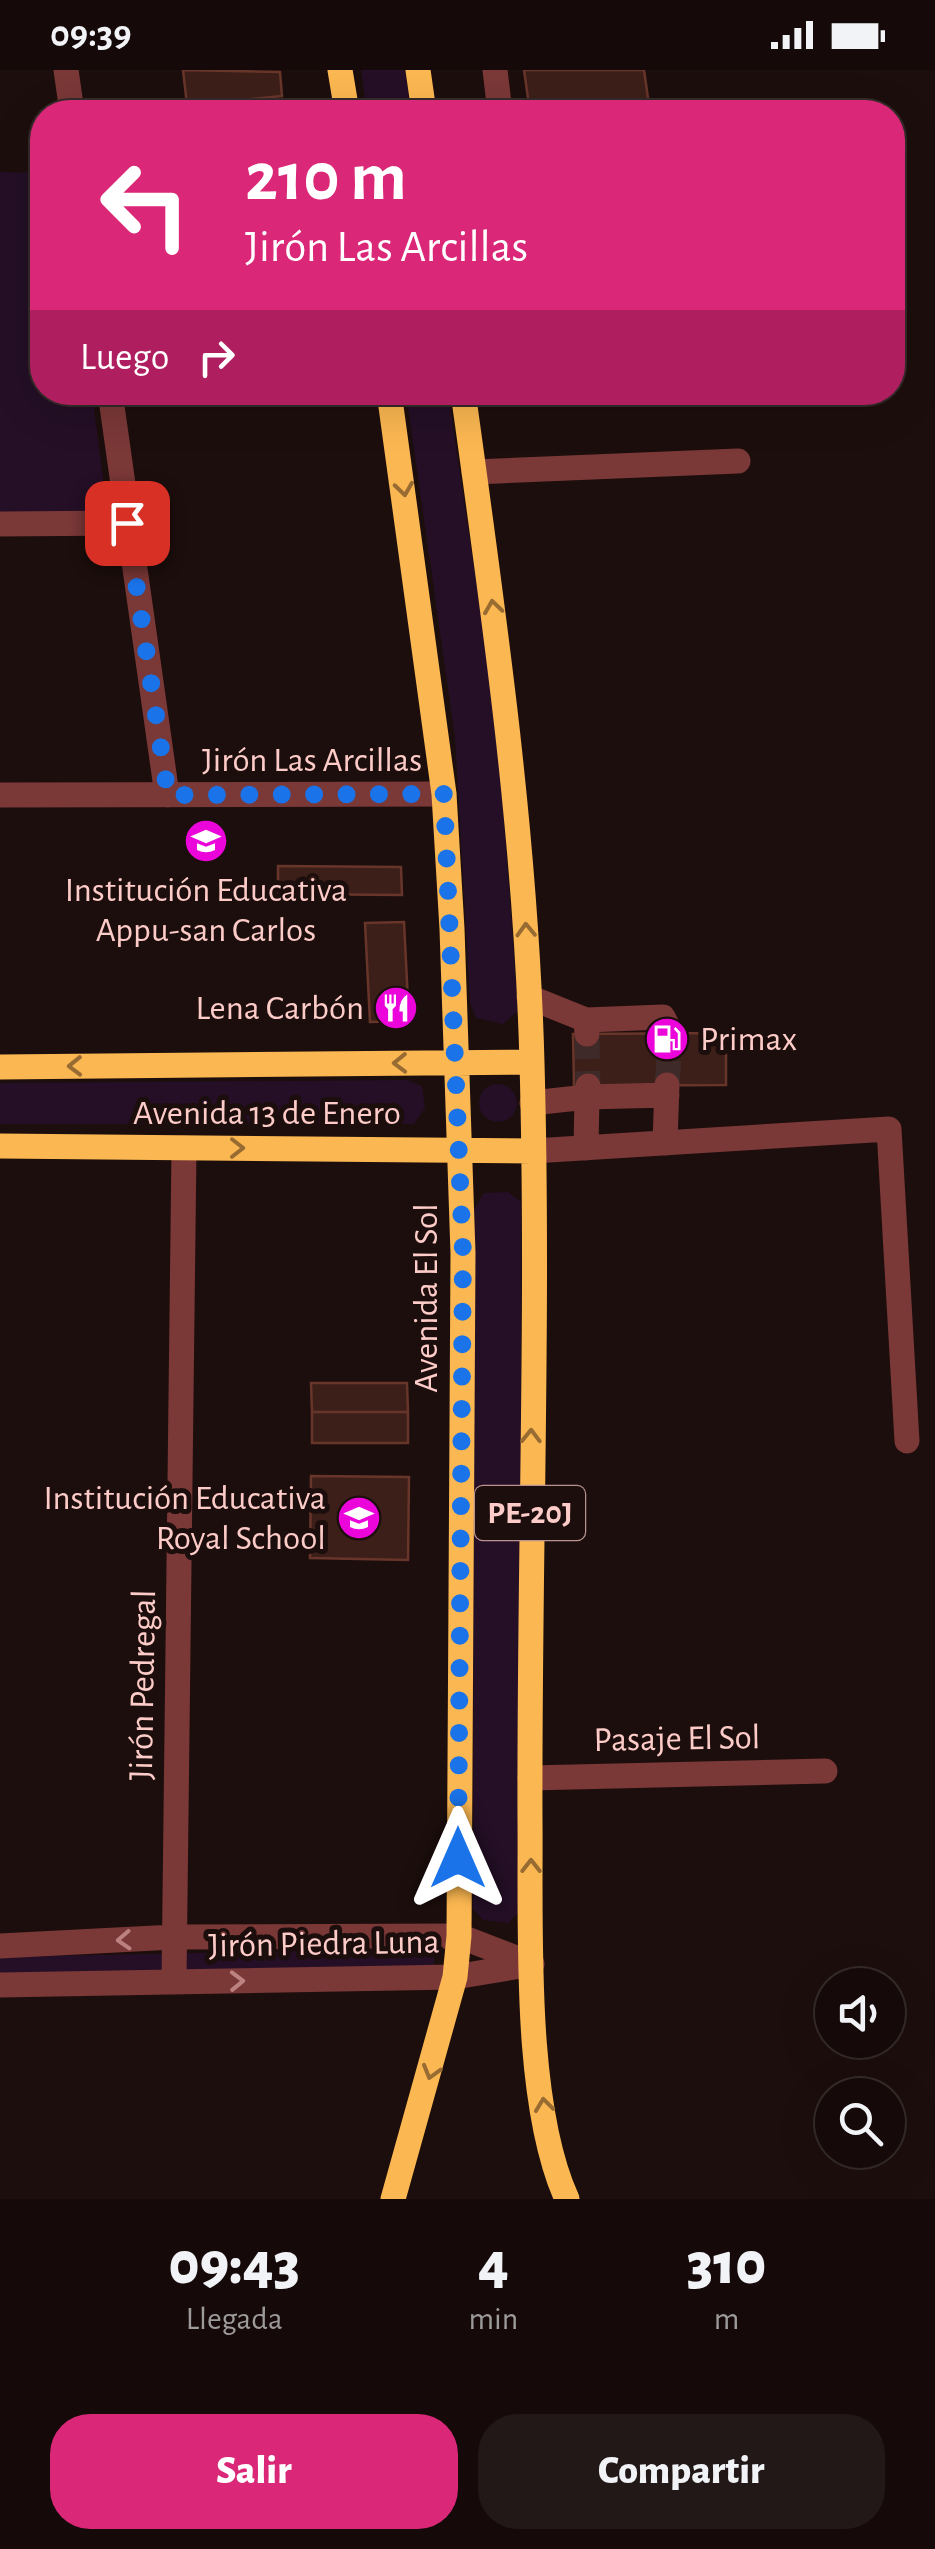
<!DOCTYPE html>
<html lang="es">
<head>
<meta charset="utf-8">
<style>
  body { margin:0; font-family:"Alegreya Sans",sans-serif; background:#221817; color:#f1f3f6; height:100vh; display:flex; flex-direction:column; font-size:38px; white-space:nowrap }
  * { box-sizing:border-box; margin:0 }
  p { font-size:32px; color:#9d9a9c }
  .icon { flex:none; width:55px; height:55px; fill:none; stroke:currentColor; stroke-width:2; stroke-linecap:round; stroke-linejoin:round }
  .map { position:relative; height:2129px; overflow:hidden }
  .sheet { display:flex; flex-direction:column; background:#150a09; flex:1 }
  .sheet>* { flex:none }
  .top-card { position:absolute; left:30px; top:30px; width:875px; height:305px; border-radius:40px; box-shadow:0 10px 40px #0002,0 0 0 2px #342b2a; background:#db2777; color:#fff; overflow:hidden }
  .buttons { position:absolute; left:815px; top:1898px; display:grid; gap:20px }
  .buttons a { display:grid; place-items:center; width:90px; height:90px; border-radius:50%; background:#150a09; box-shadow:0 10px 40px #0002,0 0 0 2px #342b2a; font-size:50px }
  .pin { position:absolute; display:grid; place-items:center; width:85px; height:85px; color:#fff; margin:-42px; border-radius:20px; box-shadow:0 5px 15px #0006 }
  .me { position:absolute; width:110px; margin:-55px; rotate:0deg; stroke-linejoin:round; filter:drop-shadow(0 0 8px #0008) }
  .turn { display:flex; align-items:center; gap:35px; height:210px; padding:0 50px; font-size:45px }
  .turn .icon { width:130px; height:130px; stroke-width:2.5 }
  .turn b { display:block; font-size:70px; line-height:85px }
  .then { display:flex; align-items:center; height:95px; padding:0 50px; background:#0003; gap:20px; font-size:38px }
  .eta { display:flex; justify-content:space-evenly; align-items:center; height:170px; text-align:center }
  .eta b { font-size:60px; font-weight:800; line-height:70px }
  .button { display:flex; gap:20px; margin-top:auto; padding:20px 50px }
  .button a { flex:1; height:115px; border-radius:40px; background:#db2777; color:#fff; font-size:40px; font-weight:800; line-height:115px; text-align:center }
  .button a+a { background:#221817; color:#f1f3f6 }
  .status { display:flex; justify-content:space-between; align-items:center; height:70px; padding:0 50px; background:#150a09; direction:ltr }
  .status svg { height:28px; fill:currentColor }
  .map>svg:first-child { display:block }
  .green { fill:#240f26 }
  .building { fill:#3c1f18; stroke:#68352b; stroke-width:2.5 }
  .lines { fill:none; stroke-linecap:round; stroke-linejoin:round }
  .minor-tunnel { stroke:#3e2a28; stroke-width:25; stroke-dasharray:25 12; stroke-linecap:butt }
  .minor { stroke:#7a3837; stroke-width:25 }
  .major { stroke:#fbb751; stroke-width:25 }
  .oneway { stroke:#976b32 }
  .oneway2 { stroke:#bc8280 }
  .route { stroke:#1a73e8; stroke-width:18; stroke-dasharray:0 32.4 }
  .labels { text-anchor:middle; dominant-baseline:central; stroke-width:10; stroke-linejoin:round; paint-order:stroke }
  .shield { fill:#1c0e0c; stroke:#ba9390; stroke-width:2.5 }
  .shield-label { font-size:32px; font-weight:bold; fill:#feccc8 }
  .street-label { font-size:35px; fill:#feccc8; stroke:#1c0e0c }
  .poi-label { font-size:35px; fill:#feccc8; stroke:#1c0e0c; text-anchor:end }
</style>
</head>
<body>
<div class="status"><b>09:39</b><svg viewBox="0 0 49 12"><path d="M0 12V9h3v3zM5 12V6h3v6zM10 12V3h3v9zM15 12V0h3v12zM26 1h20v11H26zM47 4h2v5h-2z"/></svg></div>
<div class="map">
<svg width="935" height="2129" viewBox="0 0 935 2129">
  <rect width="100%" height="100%" fill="#1c0e0c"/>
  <!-- green -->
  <path class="green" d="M361,0H405L411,42H367Z
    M0,102L42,103V322L92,323L108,447H0Z
    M406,323H448L497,653L518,941L503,954L476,948L470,933L455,667Z
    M408,1010L422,1016L425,1038L414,1054H0V1013Z
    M479 1033a19 19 0 1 1 38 0a19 19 0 1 1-38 0Z
    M508,1122L521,1132V1840L508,1853L483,1850L473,1839L474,1139L484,1123Z
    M434,1878V1896L0,1905V1887Z"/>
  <!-- building -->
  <path class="building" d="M183,0L280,2L282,26L187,35Z
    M524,0H644L650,42H530Z
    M278,796L401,797L402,825L278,824Z
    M404,852L409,951L370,952L365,853Z
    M726,963V1015L574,1016L573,964Z
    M311,1313H407L408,1342H312Z
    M312,1342H408V1373H312Z
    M311,1406L409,1407L408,1490L310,1488Z"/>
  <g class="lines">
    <!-- minor-tunnel -->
    <path class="minor-tunnel" d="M587,964L588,1016
      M667,1015L671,963"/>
    <!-- minor -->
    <path class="minor" d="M66,0L72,42
      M495,0L500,42
      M110,322L167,725
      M474,402L738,391
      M0,454L127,453
      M0,725L444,724
      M529,927L586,950L587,964
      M586,950L663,947L671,963
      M532,1033L587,1027L588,1016
      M665,1073L667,1015
      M586,1078L587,1027L667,1025
      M533,1081L889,1059L907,1371
      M530,1708L825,1701
      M0,1876L174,1867L459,1866L532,1894
      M174,1912L184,1078
      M0,1915L455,1907L532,1894"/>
    <!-- major -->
    <path class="major" d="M340,0L347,42
      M418,0L424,42
      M389,322L444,724L452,859L463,1183L459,1866L455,1907L393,2129
      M463,322C494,546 526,767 532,993C539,1245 529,1498 530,1750C531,1856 523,2033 567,2129
      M0,997L532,992
      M0,1076L533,1081"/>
  </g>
  <!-- one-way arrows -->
  <defs><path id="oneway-chevron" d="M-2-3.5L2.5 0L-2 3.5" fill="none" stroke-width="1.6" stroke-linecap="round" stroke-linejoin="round" transform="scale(2.5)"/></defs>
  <g class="oneway">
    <use href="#oneway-chevron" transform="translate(404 419) rotate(82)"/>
    <use href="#oneway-chevron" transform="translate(493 537) rotate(-98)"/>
    <use href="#oneway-chevron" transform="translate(526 860) rotate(-92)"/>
    <use href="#oneway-chevron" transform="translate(400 993) rotate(179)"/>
    <use href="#oneway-chevron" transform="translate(75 996) rotate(179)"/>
    <use href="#oneway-chevron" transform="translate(237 1078)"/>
    <use href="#oneway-chevron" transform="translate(531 1366) rotate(-89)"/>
    <use href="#oneway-chevron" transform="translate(531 1796) rotate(-90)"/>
    <use href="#oneway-chevron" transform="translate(431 2002) rotate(106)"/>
    <use href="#oneway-chevron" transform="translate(544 2035) rotate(-97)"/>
  </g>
  <g class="oneway2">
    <use href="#oneway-chevron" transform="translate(124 1870) rotate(177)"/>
    <use href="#oneway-chevron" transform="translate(237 1911) rotate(-1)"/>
  </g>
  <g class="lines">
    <!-- route -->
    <path class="route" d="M127,453L168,725L444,724L463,1183L458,1788"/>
  </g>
  <!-- icons -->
  <defs>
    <g id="school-disc" transform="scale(2.25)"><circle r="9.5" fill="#ec05db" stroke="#1c0e0c"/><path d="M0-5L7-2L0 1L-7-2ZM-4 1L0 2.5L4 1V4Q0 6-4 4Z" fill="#fff"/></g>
    <g id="restaurant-disc" transform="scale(2.25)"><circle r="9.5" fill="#ec05db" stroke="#1c0e0c"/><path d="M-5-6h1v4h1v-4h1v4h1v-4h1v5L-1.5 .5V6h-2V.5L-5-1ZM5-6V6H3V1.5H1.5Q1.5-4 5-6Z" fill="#fff"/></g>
    <g id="fuel-disc" transform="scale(2.25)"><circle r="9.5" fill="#ec05db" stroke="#1c0e0c"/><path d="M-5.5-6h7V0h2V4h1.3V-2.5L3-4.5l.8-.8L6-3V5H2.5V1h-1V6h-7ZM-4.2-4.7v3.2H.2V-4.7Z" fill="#fff"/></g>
  </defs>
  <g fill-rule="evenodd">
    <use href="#school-disc" x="206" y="771"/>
    <use href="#restaurant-disc" x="396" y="938"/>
    <use href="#fuel-disc" x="667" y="969"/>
    <use href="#school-disc" x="359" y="1448"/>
  </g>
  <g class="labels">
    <!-- shield labels -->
    <rect class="shield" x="475" y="1416" width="110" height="54" rx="8"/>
    <g class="shield-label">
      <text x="530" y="1443">PE-20J</text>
    </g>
    <!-- street labels -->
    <g class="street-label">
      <text x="312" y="690">Jirón Las Arcillas</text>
      <text x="267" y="1043">Avenida 13 de Enero</text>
      <text transform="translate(426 1228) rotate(-90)">Avenida El Sol</text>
      <text transform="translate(143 1615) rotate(-89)">Jirón Pedregal</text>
      <text transform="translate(677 1669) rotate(-1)">Pasaje El Sol</text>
      <text transform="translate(324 1874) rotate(-1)">Jirón Piedra Luna</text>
    </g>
    <!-- poi labels -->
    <g class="poi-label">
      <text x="206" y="820" text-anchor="middle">Institución Educativa<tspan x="206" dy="40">Appu-san Carlos</tspan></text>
      <text x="364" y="938">Lena Carbón</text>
      <text x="700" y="969" text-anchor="start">Primax</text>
      <text x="326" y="1428">Institución Educativa<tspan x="326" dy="40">Royal School</tspan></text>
    </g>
  </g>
</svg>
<div class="buttons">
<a><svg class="icon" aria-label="sound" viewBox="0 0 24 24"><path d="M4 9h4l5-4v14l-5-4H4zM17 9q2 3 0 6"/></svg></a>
<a><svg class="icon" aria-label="search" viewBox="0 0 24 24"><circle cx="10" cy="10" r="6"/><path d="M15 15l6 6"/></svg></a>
</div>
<div class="pin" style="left:127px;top:453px;background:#d93025"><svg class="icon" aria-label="arrive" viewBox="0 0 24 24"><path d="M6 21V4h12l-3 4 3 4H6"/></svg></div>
<svg class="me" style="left:458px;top:1788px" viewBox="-20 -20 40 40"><path d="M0-17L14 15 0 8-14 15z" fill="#1a73e8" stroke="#fff" stroke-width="4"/></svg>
<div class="top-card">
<div class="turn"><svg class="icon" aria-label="left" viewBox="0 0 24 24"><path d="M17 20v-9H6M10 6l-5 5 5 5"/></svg><div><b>210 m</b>Jirón Las Arcillas</div></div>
<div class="then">Luego<svg class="icon" aria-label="right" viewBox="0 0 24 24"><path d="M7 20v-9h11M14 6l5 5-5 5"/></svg></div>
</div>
</div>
<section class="sheet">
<div class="eta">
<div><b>09:43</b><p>Llegada</p></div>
<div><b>4</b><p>min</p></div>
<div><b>310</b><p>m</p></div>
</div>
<div class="button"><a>Salir</a><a>Compartir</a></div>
</section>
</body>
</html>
